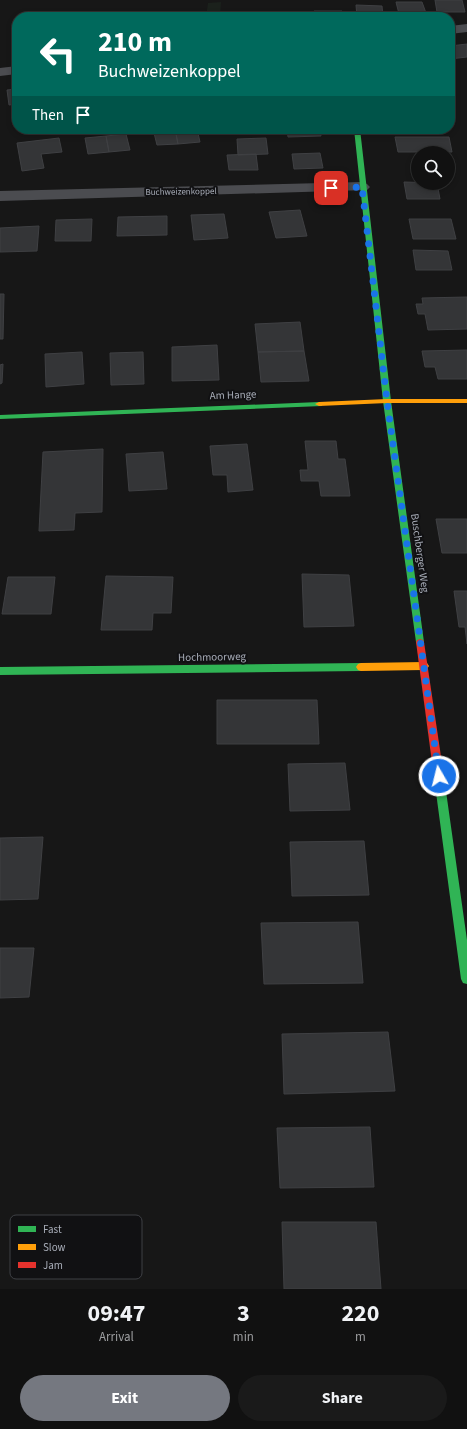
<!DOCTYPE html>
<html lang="en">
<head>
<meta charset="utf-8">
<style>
  body { margin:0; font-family:"Source Sans 3",sans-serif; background:#1a1a1a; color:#f1f3f6; height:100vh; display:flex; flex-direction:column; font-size:15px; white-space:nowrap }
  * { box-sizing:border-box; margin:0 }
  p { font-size:13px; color:#9c9d9f }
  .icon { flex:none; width:22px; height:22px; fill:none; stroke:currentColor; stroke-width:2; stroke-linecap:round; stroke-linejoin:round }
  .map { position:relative; height:1289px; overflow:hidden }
  .drawer { display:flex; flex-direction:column; background:#111; flex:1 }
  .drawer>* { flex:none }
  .banner { position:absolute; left:12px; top:12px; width:443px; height:122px; border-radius:16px; box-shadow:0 2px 6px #0003,0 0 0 1px #303131; background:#00695c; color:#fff; overflow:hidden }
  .buttons { position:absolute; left:411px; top:146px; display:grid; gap:8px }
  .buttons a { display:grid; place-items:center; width:44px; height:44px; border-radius:50%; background:#111; box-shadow:0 2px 6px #0003,0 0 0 1px #303131; font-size:20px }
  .pin { position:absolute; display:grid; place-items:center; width:34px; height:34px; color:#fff; margin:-17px; border-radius:8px; box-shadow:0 2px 6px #0006 }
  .me { position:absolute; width:44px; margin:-22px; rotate:352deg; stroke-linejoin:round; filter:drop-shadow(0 0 3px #0008) }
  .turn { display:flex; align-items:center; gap:14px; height:84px; padding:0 20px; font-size:18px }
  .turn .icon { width:52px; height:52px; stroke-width:2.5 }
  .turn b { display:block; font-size:28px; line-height:34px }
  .then { display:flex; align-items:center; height:38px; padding:0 20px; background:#0003; gap:8px; font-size:15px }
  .eta { display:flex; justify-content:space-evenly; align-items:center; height:68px; text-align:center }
  .eta b { font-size:24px; font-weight:700; line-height:28px }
  .button { display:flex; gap:8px; margin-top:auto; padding:8px 20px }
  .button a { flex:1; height:46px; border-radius:24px; background:#757880; color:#fff; font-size:16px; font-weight:700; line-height:46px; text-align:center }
  .button a+a { background:#1a1a1a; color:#f1f3f6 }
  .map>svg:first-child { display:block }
  .green { fill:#1b211c }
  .building { fill:#343537; stroke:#3f4043 }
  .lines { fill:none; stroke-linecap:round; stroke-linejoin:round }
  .street { fill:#4b4c50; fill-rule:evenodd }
  .fast { fill:#30b455; fill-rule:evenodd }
  .slow { fill:#ff9f0a; fill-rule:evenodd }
  .jam { fill:#e5322d; fill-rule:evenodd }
  .route { stroke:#1a73e8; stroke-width:7; stroke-dasharray:0 12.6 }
  .labels { text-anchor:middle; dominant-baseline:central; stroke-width:4; stroke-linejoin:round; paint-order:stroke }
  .far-street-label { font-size:9px; fill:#a8adb8; stroke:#111113 }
  .street-label { font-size:11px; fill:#a8adb8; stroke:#111113 }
  .key { fill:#111113; stroke:#3e4045; stroke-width:1 }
  .key-label { font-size:11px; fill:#a8adb8 }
</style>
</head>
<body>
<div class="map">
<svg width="467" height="1289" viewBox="0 0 467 1289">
  <rect width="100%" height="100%" fill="#171717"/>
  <!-- green -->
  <path class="green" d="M221,2L220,17H206L208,3Z"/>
  <!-- building -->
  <path class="building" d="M435,0H462L465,12H437Z
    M396,2H422L426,13L399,14Z
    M356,5L382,6L383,17H357Z
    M314,11H342L343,17H315Z
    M467,44V57L450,59V46Z
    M17,89V104L9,105L7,90Z
    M153,129H175L178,144L157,145Z
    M175,129H197L200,142L178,144Z
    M287,129H320L321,136L288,137Z
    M126,134L130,150L109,152L106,136Z
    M106,136L109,152L88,154L85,138Z
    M395,137H449L452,152H398Z
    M59,138L62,152L41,154L44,168L22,171L17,143Z
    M266,138L268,154L238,155L237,139Z
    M320,153L323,168L294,169L292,154Z
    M256,154L258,170H229L227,155Z
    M404,182L437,183L440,199H407Z
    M300,210L307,236L276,238L269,212Z
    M224,214L228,238L194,240L191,215Z
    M167,216V235L117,236L118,217Z
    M92,219L91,241H55L56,220Z
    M409,219H451L456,239H413Z
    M39,226L37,251L0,252V228Z
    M413,250L448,251L452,270H416Z
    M0,294H4L3,339H0Z
    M467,297V329L428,330L425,314H418L416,304H423L422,298Z
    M300,322L304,351L258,352L255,324Z
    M217,345L219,380L172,381V347Z
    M467,350V379H438L435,367H425L422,351Z
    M304,351L309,381L261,382L258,352Z
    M82,352L84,384L46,387L45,354Z
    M143,352L144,384L111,385L110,353Z
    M3,364L2,383L0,384V365Z
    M305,441H336L338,459H345L350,496H321L319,481H301L300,470H308Z
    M247,444L253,490L228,492L227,475H213L210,446Z
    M103,449L102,512L75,513L74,530L39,531L43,452Z
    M163,452L167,489L129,491L126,454Z
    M436,519H467V553H442Z
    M302,574L349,575L354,626L304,627Z
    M106,576L173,577L171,613H153L152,630H101Z
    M8,577H55L51,614H2Z
    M454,591H467V644L465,627H459Z
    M217,700H317L319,744H217Z
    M345,763L350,810L290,811L288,764Z
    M43,837L38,899L0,900V838Z
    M364,841L369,895L292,896L290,842Z
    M358,922L363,983L264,984L261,923Z
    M0,948H34L29,997L0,998Z
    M388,1032L395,1091L284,1094L282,1034Z
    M370,1127L374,1187L280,1188L277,1128Z
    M282,1222H376L381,1289H284Z"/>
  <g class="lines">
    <!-- street -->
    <path class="street" d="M467,24V32L450,34V26Z
      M17,66V74L0,76V68Z
      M362,182L367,184L370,187L367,190L0,201V191Z"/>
    <!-- fast -->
    <path class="fast" d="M354,129H360L391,401L424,642L423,644H417L416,642L383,401Z
      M319,402H322V406L0,419V415Z
      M361,663L364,664L366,667L364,670L361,671L0,675V667Z
      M438,766L441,767L443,770L467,940V984L463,983L461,979L433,770L435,767Z"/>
    <!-- slow -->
    <path class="slow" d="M387,399H467V403H387L319,406L315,404L319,402Z
      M424,662L427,663L429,666L427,669L424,670L361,671L358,670L356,667L358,664L361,663Z"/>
    <!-- jam -->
    <path class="jam" d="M420,639L423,640L424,642L443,770L441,773L438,774L435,773L433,770L416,642L417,640Z"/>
  </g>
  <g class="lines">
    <!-- route -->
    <path class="route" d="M331,188L362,187L387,401L439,776"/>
  </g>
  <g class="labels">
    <!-- far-street labels -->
    <g class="far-street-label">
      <text transform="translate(181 192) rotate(-1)">Buchweizenkoppel</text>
    </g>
    <!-- street labels -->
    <g class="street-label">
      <text transform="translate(233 395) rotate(-2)">Am Hange</text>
      <text transform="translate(420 553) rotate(82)">Buschberger Weg</text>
      <text transform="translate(212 657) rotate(-1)">Hochmoorweg</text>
    </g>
  </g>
  <!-- legend -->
  <rect x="10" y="1215" width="132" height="64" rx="6" class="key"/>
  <rect x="18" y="1226" width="18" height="6" fill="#30b455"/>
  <rect x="18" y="1244" width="18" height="6" fill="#ff9f0a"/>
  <rect x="18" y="1262" width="18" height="6" fill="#e5322d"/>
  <g class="key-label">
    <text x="43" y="1233">Fast</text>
    <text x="43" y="1251">Slow</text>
    <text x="43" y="1269">Jam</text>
  </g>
</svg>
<div class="buttons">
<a><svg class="icon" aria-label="search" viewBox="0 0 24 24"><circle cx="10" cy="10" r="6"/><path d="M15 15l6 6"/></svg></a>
</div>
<div class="pin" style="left:331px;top:188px;background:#d93025"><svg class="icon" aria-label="arrive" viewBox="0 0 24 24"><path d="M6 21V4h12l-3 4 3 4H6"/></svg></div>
<svg class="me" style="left:439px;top:776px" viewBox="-20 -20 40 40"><circle r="17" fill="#1a73e8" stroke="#fff" stroke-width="3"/><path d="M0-11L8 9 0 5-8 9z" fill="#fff"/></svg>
<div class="banner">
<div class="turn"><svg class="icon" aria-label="left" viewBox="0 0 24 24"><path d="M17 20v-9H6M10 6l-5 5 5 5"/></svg><div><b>210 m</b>Buchweizenkoppel</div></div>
<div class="then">Then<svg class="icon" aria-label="arrive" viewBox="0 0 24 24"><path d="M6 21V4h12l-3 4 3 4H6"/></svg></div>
</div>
</div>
<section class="drawer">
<div class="eta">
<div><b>09:47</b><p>Arrival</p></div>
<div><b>3</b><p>min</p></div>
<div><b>220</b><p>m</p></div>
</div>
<div class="button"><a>Exit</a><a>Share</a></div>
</section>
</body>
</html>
